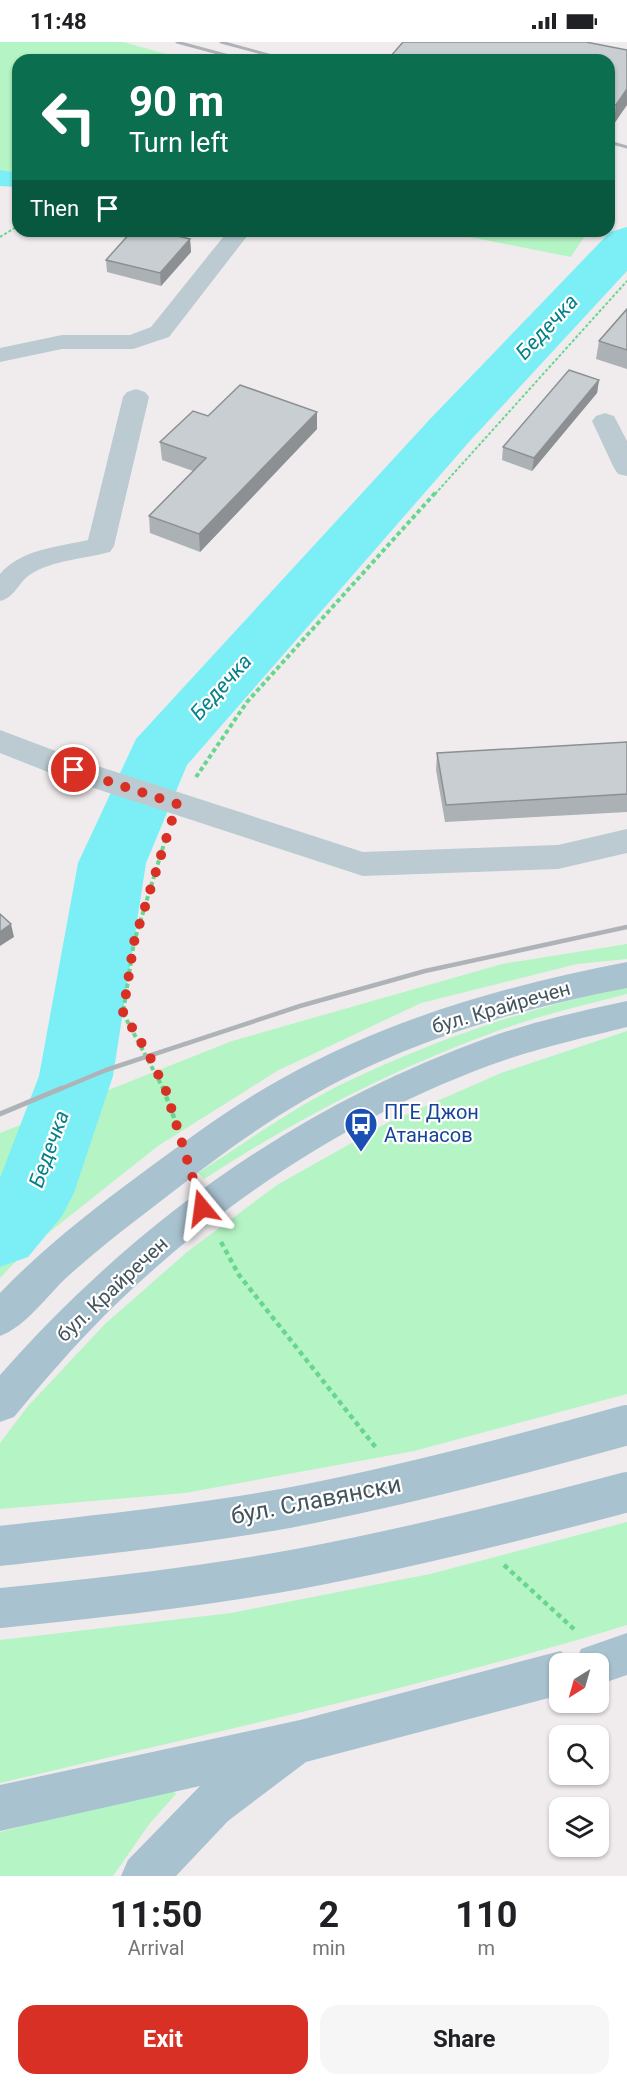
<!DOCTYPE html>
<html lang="en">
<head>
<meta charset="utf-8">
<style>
  body { margin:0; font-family:Roboto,sans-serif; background:#f6f6f6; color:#202124; height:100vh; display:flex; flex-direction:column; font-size:22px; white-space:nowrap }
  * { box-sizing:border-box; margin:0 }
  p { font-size:20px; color:#757577 }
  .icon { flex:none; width:33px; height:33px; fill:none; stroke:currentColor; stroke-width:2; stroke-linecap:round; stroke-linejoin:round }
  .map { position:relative; height:1834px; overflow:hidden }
  .drawer { display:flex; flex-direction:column; background:#fff; flex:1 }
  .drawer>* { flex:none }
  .guide { position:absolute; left:12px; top:12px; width:603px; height:183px; border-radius:18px; box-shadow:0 2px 4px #0004; background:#0b6e4f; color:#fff; overflow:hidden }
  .needle { width:39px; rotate:217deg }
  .tools { position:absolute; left:549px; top:1611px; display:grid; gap:12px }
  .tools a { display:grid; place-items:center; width:60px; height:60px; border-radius:12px; background:#fff; box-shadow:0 2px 4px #0004; font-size:30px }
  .pin { position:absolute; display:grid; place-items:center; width:51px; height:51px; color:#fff; margin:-26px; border:3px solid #fff; border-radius:50%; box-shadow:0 2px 6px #0007 }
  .me { position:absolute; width:66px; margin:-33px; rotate:344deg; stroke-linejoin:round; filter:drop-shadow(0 0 4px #0008) }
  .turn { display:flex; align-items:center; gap:21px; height:126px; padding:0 18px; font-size:27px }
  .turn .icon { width:78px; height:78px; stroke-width:2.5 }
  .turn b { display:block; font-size:42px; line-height:51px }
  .then { display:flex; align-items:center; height:57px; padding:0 18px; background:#0003; gap:12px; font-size:22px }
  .eta { display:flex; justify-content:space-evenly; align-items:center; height:102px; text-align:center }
  .eta b { font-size:36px; font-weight:700; line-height:42px }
  .button { display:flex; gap:12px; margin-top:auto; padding:12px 18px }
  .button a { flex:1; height:69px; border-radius:18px; background:#d93025; color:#fff; font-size:24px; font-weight:700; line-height:69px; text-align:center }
  .button a+a { background:#f6f6f6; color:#202124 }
  .status { display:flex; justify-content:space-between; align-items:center; height:42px; padding:0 30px; background:#fff; direction:ltr }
  .status svg { height:16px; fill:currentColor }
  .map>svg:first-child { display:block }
  .green { fill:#b5f4c4 }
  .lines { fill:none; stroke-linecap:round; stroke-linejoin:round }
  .canal { fill:#7ceff6; fill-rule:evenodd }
  .river { fill:#7ceff6; fill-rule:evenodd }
  .path-far2 { stroke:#69d690; stroke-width:2; stroke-dasharray:3 2; stroke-linecap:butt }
  .path-far1 { stroke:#69d690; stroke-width:4; stroke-dasharray:4.5 3; stroke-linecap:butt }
  .path { stroke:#69d690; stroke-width:4.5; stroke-dasharray:5 4; stroke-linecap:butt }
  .minor { fill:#bbcbd1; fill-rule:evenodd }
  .major { fill:#a9c2d0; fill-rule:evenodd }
  .rail-far2 { stroke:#aeb3b8; stroke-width:3 }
  .rail-far1 { stroke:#aeb3b8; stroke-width:4.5 }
  .rail { stroke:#aeb3b8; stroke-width:5 }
  .major-bridge { stroke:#a9c2d0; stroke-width:40 }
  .wall { fill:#acb1b5 }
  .shaded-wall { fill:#8c9093 }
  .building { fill:#c8ced2; stroke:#8c9093; stroke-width:1.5 }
  .route { stroke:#d93025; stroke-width:10; stroke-dasharray:0 18 }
  .labels { text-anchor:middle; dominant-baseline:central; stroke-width:4.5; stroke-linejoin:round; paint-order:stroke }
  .street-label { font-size:20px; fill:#43545c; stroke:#fff }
  .transit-label { font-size:20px; fill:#164399; stroke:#fff; text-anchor:start }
  .water-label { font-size:21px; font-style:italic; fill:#04828a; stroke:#fff }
  .near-street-label { font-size:24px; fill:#43545c; stroke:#fff }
</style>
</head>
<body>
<div class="status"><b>11:48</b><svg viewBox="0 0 49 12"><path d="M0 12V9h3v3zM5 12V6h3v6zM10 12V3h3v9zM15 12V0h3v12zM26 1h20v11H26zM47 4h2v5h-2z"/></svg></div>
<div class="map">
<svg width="627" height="1834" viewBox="0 0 627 1834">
  <rect width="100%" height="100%" fill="#f0eced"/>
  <!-- green -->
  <path class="green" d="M0,0H123L188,18H18V136H0Z
    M440,189H588L571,215Z
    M627,902V917L577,922L421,961L277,1029L158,1104L28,1207L0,1236V1091L232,999L502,922Z
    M627,945V952C585,963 541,973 500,988C395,1026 298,1076 204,1137L198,1131C244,1101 289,1069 338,1044C430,999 527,966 627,945Z
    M627,989V1352L414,1409L185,1451L0,1467V1401L28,1364L105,1282L187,1210L277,1143L387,1081L501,1031Z
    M627,1480V1583C421,1646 209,1691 0,1741V1598L231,1571L430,1532Z
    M163,1747L173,1748L176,1752L150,1781L113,1834H0V1790Z"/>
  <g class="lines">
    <!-- canal -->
    <path class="canal" d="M0,128L18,131V145L0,144Z"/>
    <!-- river -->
    <path class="river" d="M627,185V229L469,400L187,723L146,821L113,1034L74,1151L62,1174L28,1215L0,1225V1136L39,1034L78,821L136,697L431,376L610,190Z"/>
    <!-- path-far2 -->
    <path class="path-far2" d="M0,195L18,184
      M435,452L627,239"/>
    <!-- path-far1 -->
    <path class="path-far1" d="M196,735L247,660L436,450
      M164,1048L123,971L134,900L167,792"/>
    <!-- path -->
    <path class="path" d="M163,1046L176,1081
      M221,1200L239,1233L377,1407
      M504,1523L576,1589"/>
    <!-- minor -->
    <path class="minor" d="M228,189H251L169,295L133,307H62L0,320V306L62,293H130L151,285Z
      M136,347L145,350L149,355L114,504L110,510C87,516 50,519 31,532C18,540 16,555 0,559V532C21,507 58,505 88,498L123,355L127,350Z
      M605,371L614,374L627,399V434L618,432L614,426L592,379L596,374Z
      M0,688L85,720L363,810L558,803L627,787V811L558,827L363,834L63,736L0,711Z"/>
    <!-- major -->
    <path class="major" d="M627,920V946C514,968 403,1000 303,1059C248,1091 198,1130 148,1169C120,1190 93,1212 67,1235C47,1254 25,1285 0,1294V1251C43,1206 92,1168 142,1131C187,1098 232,1064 281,1037C388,977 507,943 627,920Z
      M627,959V985C587,995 547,1004 508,1017C358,1068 217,1162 105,1273C73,1305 43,1340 14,1375L0,1380V1333C134,1181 295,1065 487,996C532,980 580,969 627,959Z
      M627,1591V1633L598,1643V1622H560V1653L306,1720L228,1779L176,1834H121L128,1818L200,1744L0,1789V1743L300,1678L560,1609L576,1618L581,1607Z"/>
    <!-- rail-far2 -->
    <path class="rail-far2" d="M177,0L244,18
      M221,0L287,18
      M609,100L627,105"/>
    <!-- rail-far1 -->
    <path class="rail-far1" d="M58,1048L106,1028L300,964L425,929L627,885"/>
    <!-- rail -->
    <path class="rail" d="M0,1072L62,1046"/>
    <!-- major-bridge -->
    <path class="major-bridge" d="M0,1504C96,1493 192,1483 288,1466C402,1444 515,1414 627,1383
      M0,1566C100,1556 200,1545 298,1527C409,1506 518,1479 627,1450"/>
  </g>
  <!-- wall -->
  <path class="wall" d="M627,8L614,82L609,81V18H390V15Z
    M191,189H206L203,192Z
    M175,193L190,197L191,210L161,244L107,230L106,218Z
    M627,267V327L596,317L599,299Z
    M599,338L597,351L532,429L502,418L503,405Z
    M208,374L317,387L200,510L150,491L149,474L193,429L162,418L160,400Z
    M627,700V770L445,780L436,728L437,711Z"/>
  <!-- shaded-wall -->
  <path class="shaded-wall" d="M627,47V63L614,82L616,63Z
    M167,189H179L166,204L165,191Z
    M190,197L191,210L161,244L160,231Z
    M599,338L597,351L532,429L534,416Z
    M317,370V387L200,510L199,492Z
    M11,882L14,895L0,904V890Z"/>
  <!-- building -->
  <path class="building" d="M403,0H586L627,8V47L616,63L609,61V18H404L390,15Z
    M132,189H167L165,191L190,197L160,231L106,218Z
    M627,267V308L599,299Z
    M569,328L599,338L534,416L503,405Z
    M240,343L317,370L199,492L149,474L206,416L160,400L193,369L208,374Z
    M627,700V752L446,763L437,711Z
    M0,872L11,882L0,890Z"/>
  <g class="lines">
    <!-- route -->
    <path class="route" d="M74,728L177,762L134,900L123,971L149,1013L166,1049L202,1166"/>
  </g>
  <!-- icons -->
  <defs>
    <g id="bus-pin" transform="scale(1.725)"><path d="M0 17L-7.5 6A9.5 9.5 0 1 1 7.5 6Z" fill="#1a4fb4" stroke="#fff"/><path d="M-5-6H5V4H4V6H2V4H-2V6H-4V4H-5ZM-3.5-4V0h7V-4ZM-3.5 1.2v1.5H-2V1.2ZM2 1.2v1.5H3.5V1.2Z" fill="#fff"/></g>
  </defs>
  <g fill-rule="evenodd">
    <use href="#bus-pin" x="361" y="1082"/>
  </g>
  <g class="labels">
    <!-- street labels -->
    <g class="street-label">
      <text transform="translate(501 965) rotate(-16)">бул. Крайречен</text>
      <text transform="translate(112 1247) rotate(-43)">бул. Крайречен</text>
    </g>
    <!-- transit labels -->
    <g class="transit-label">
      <text x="384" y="1070">ПГЕ Джон<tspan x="384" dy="23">Атанасов</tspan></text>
    </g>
    <!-- water labels -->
    <g class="water-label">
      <text transform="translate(547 285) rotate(-47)">Бедечка</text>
      <text transform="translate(221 645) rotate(-48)">Бедечка</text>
      <text transform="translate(49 1107) rotate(-70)">Бедечка</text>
    </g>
    <!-- near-street labels -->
    <g class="near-street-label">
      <text transform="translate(316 1458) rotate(-11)">бул. Славянски</text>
    </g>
  </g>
</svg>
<div class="tools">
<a><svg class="needle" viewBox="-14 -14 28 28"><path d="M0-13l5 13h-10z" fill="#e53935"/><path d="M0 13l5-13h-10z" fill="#757577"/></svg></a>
<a><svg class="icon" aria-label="search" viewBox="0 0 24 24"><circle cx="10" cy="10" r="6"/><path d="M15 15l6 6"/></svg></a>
<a><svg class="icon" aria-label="layers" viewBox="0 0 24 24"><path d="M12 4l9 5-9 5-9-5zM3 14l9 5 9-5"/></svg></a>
</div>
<div class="pin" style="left:74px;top:728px;background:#d93025"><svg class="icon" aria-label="arrive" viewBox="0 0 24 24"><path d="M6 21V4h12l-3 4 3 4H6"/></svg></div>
<svg class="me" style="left:202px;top:1166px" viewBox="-20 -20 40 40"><path d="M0-17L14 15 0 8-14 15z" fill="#d93025" stroke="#fff" stroke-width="4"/></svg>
<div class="guide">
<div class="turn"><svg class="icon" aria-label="left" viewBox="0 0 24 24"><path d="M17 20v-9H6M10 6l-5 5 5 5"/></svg><div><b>90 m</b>Turn left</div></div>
<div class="then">Then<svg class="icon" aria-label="arrive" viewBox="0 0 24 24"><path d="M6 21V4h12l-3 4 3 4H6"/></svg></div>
</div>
</div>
<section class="drawer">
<div class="eta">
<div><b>11:50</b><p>Arrival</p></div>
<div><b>2</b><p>min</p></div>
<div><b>110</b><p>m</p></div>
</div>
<div class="button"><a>Exit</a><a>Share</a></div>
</section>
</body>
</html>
